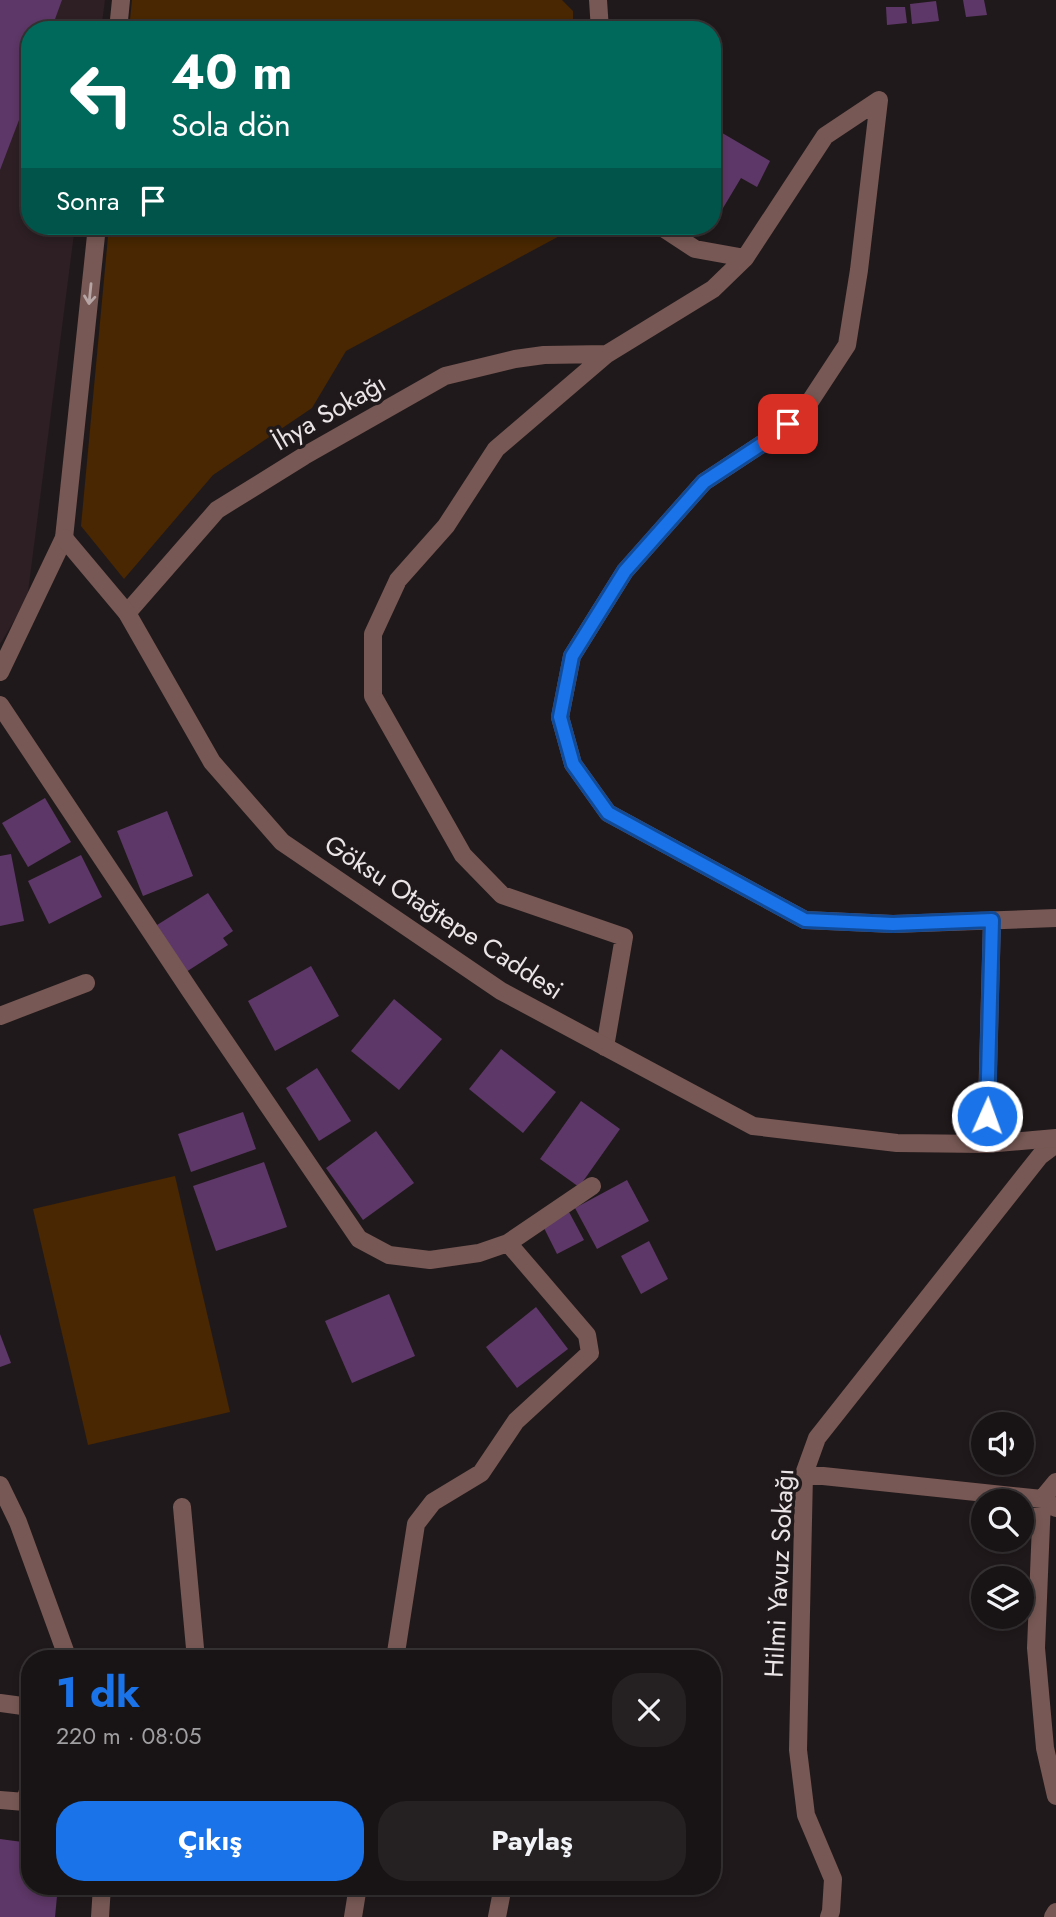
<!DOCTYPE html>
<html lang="tr">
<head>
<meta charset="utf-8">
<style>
  body { margin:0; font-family:Jost,sans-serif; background:#252022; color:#f1f3f6; height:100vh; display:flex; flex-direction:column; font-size:26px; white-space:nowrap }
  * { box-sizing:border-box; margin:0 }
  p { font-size:23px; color:#9f9ea0 }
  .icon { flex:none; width:38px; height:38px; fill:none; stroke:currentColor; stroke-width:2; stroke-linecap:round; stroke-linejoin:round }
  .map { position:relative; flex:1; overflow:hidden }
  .drawer { position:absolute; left:21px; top:1650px; width:700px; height:245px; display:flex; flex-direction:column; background:#181314; border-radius:28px; box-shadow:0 4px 10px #0003,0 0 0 2px #363234 }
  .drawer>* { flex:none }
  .top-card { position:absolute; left:21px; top:21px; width:700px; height:214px; border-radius:28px; box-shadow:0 4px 10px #0003,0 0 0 2px #363234; background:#00695c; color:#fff; overflow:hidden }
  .fabs { position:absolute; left:971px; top:1412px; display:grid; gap:14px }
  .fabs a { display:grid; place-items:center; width:63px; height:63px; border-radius:50%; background:#181314; box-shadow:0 4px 10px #0003,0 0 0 2px #363234; font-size:35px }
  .pin { position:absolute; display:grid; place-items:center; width:60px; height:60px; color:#fff; margin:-30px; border-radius:14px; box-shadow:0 4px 10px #0006 }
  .me { position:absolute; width:77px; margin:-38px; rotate:2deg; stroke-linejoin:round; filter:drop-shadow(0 0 5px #0008) }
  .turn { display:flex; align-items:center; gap:24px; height:147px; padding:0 35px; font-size:32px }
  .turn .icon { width:91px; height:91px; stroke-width:2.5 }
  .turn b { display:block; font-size:49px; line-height:60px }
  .then { display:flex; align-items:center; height:66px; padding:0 35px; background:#0003; gap:14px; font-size:26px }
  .round { display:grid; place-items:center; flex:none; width:74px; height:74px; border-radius:28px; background:#252022 }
  .summary { display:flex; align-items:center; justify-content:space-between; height:119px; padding:0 35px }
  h1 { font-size:42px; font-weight:700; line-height:52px; color:#1a73e8 }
  .action { display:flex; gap:14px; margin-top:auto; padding:14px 35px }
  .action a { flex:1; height:80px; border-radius:28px; background:#1a73e8; color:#fff; font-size:28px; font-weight:700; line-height:80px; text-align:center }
  .action a+a { background:#252022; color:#f1f3f6 }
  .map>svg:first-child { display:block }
  .built { fill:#2d1f24 }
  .green { fill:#482702 }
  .building { fill:#5d3767 }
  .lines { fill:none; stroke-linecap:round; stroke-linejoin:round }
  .service { stroke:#775854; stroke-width:18 }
  .minor { stroke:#775854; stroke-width:18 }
  .tertiary { stroke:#775854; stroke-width:18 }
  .oneway { stroke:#b6a5a4 }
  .route-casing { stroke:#114b97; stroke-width:18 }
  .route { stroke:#1a73e8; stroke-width:12 }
  .labels { text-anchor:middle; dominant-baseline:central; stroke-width:7; stroke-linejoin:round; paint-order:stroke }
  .street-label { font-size:26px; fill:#eae4e6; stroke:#20191b }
</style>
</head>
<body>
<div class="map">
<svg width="1056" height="1917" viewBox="0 0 1056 1917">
  <rect width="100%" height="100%" fill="#20191b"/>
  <!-- built -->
  <path class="built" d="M0,0H105L101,30H30V226H75L27,600L0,644Z"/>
  <!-- green -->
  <path class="green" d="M132,0H562L573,11V30H129Z
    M109,226H578L346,351L312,408L213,475L124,579L81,526Z
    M175,1176L230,1412L88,1445L33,1209Z"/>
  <!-- building -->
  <path class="building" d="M0,0H62L51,30H30V91L0,170Z
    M963,0H984L987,15L966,17Z
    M936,1L939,21L912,24L910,4Z
    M886,7H905L907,23L887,25Z
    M712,127L770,161L757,187L741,178L717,218L712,216Z
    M45,798L71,842L28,867L2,823Z
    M167,811L193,876L143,896L117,831Z
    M11,854L24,921L0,926V856Z
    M81,855L102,897L49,924L28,881Z
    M208,893L233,931L223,938L228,945L186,972L157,925Z
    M311,966L339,1016L275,1051L248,1001Z
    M394,999L442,1039L399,1090L351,1051Z
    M501,1049L556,1092L523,1133L469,1089Z
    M317,1068L351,1121L319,1141L286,1088Z
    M581,1101L620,1129L579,1187L540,1159Z
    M243,1112L256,1149L191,1172L178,1134Z
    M376,1131L414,1183L363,1220L326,1168Z
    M264,1162L287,1227L216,1251L193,1186Z
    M627,1180L649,1221L597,1249L575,1208Z
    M569,1212L584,1240L557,1254L543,1226Z
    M649,1241L668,1279L641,1294L621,1256Z
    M389,1294L415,1356L352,1383L325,1321Z
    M536,1307L568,1349L517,1388L486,1347Z
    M0,1334L11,1363L0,1367Z
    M0,1839L30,1843V1886H58L55,1917H0Z"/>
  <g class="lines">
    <!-- service -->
    <path class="service" d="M0,1016L86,983"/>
    <!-- minor -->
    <path class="minor" d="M598,0L600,30
      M118,30L121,0
      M660,226L695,249L745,258
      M127,613L217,510L304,456L445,376L515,359L544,355L607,354
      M0,672L64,538L97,226
      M0,705L191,992L359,1239L389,1255L430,1260L479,1253L508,1243L592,1186
      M605,1047L624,937L502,895L463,855L373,696V634L398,580L446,526L496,449L607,354L713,289L745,258L825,136L879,100L859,270L847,345L805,409L771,438L704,482L625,571L572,656L560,717L573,764L608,813L805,920L893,924L1056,918
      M986,1144L992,920
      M804,1474L1042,1499L1056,1508
      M1056,1482L1042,1499L1036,1648L1045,1748L1056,1796
      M0,1485L18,1522L68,1659
      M182,1507L196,1659
      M395,1659L416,1524L433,1502L481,1473L516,1421L590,1353L587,1335L508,1243
      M0,1703L30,1707
      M0,1800L25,1802L30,1783
      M100,1917L102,1886
      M353,1917L358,1886
      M497,1917L503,1886
      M829,1917L831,1911L833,1879L806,1815L798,1750L804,1474L817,1438L1040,1156L1056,1144
      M1053,1917L1056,1912"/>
    <!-- tertiary -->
    <path class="tertiary" d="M64,538L127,613L212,762L282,842L501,991L753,1126L897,1143L986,1144L1056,1138"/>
  </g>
  <!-- one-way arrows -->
  <defs><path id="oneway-shaft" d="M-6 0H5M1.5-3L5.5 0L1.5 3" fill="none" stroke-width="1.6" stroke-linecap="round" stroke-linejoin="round" transform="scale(1.75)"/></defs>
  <use class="oneway" href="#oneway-shaft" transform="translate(90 294) rotate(96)"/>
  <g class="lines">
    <!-- route casing -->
    <g class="route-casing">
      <path id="route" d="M788,424L771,438L704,482L625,571L572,656L560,717L573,764L608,813L805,920L893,924L992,920L987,1116"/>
    </g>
    <!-- route -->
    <use href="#route" class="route"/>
  </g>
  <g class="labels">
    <!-- street labels -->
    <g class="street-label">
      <text transform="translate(329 412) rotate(-30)">İhya Sokağı</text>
      <text transform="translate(444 917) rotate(33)">Göksu Otağtepe Caddesi</text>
      <text transform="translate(779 1573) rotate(-87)">Hilmi Yavuz Sokağı</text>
    </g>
  </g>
</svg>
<div class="fabs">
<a><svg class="icon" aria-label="sound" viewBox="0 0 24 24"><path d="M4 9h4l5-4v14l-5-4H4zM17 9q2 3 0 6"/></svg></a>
<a><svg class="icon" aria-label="search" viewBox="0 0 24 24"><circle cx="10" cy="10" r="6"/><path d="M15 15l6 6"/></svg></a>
<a><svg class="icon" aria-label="layers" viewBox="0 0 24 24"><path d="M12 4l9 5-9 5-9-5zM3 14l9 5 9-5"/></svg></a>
</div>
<div class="pin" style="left:788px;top:424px;background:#d93025"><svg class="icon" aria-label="arrive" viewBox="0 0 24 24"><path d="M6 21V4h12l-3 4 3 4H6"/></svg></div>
<svg class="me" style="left:987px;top:1116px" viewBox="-20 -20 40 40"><circle r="17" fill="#1a73e8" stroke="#fff" stroke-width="3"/><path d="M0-11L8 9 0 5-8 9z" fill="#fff"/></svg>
<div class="top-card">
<div class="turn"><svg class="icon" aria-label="left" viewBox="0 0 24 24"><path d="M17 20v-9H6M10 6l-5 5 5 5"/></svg><div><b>40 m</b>Sola dön</div></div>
<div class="then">Sonra<svg class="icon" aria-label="arrive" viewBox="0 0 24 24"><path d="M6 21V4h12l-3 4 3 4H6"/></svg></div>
</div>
<section class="drawer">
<div class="summary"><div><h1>1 dk</h1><p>220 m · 08:05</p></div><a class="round"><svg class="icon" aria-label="close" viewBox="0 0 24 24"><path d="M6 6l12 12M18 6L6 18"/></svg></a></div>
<div class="action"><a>Çıkış</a><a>Paylaş</a></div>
</section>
</div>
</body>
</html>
